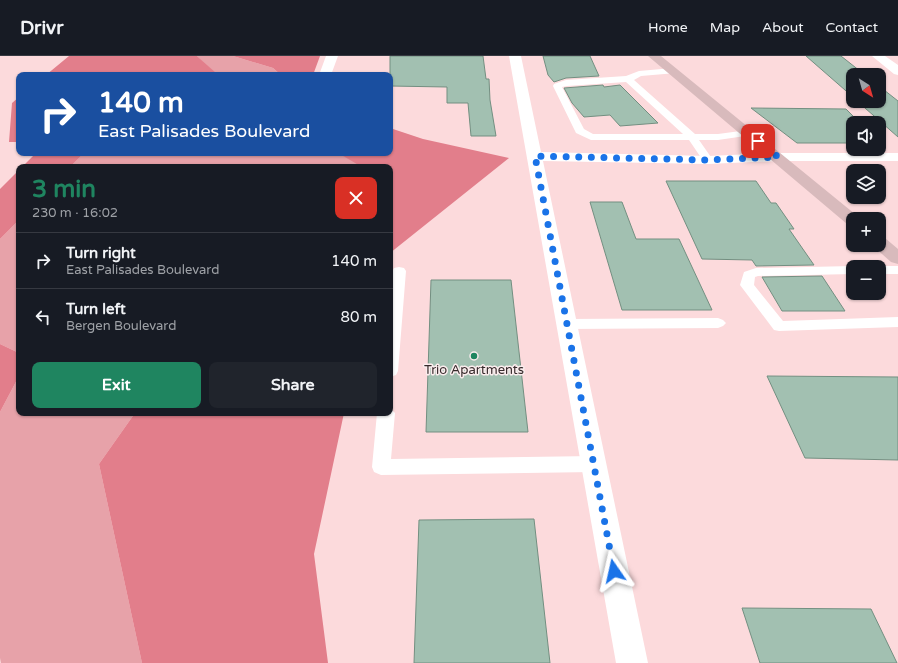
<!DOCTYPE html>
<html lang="en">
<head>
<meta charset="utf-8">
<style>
  body { margin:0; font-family:"Varela Round",sans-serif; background:#20242c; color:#f1f3f6; height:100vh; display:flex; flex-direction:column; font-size:15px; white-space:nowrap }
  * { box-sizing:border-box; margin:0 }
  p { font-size:13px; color:#9ea1a6 }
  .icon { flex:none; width:22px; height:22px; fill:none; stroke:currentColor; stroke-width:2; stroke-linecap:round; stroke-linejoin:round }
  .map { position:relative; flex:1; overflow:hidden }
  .drawer { position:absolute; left:16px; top:108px; width:377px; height:252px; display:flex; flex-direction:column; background:#171b24; border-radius:8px; box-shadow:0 1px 3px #0004 }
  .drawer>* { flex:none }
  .top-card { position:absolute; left:16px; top:16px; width:377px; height:84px; border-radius:8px; box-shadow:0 1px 3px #0004; background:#1a4fa0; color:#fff; overflow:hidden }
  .needle { width:26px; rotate:143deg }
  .tools { position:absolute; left:846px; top:12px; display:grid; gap:8px }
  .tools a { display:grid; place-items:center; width:40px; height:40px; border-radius:8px; background:#171b24; box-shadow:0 1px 3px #0004; font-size:20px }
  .pin { position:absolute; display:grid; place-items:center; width:34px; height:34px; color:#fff; margin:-17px; border-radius:8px; box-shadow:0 2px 6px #0006 }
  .me { position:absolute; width:44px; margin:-22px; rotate:349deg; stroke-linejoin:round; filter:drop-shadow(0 0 3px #0008) }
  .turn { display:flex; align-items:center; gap:14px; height:84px; padding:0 16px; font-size:18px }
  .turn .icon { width:52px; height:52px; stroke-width:2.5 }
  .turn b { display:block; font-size:28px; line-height:34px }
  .round { display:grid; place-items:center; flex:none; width:42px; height:42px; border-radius:8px; background:#20242c }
  .head { display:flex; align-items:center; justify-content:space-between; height:68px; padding:0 16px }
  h1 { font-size:24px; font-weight:700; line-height:30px; color:#1f8560 }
  .action { display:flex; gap:8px; margin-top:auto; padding:8px 16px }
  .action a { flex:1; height:46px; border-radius:8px; background:#1f8560; color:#fff; font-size:16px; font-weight:700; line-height:46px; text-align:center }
  .action a+a { background:#20242c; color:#f1f3f6 }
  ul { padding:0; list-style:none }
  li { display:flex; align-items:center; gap:12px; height:56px; padding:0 16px; border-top:1px solid #363941 }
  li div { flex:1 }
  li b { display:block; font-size:15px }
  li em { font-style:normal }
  header { display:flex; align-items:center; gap:24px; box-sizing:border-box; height:56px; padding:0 20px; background:#171b24; border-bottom:1px solid #363941 }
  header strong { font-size:19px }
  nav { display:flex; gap:22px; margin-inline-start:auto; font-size:14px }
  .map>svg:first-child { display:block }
  .green { fill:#e7a2a9 }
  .forest { fill:#e27e8b }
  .building { fill:#a2c0b1; stroke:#738f81 }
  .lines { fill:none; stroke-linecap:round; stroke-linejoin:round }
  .service { fill:#fff; fill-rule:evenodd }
  .minor { fill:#fff; fill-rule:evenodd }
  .primary { fill:#d8babc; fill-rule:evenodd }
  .route { stroke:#1a73e8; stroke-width:7; stroke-dasharray:0 12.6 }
  .poi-dot { fill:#1f8560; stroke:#fbedee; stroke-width:1.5 }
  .labels { text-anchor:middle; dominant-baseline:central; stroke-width:3; stroke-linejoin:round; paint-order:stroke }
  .poi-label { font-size:13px; fill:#362a2b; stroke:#fbedee }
</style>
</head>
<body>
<header>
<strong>Drivr</strong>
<nav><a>Home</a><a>Map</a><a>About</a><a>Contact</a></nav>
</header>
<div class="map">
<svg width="898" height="607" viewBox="0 0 898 607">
  <rect width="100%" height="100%" fill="#fcdadc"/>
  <!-- green -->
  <path class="green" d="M197,0H233L273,12L281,19H211L215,17Z
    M84,97H338L363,110L70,111Z
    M19,164V297L0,288V183Z
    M19,320V357H135L99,408L142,607H1L0,602V356Z"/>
  <!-- forest -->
  <path class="forest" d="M69,0H197L216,17L211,19H46Z
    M233,0H320L313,19H281L273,12Z
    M19,41V86H9L12,47Z
    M390,72L423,83L509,102L390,197V111H362L338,97H390Z
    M36,97H84L70,111H22Z
    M19,114V164L0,183V133Z
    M0,288L19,297V320L0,356Z
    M135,357H344L314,498L328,607H142L99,408Z"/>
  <!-- building -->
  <path class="building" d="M390,0H483L486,23H489L490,44L496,80H471L468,47H447V31L390,30Z
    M543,0H590L599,20L566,22L554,26L548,19Z
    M806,0H841L865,19H853V41Z
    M603,29L604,31L620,29L658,67L620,70L610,59L584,61L572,47L564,32Z
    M879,30L898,45V81L857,45H879Z
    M751,52L846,53L860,67H853V87H797Z
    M666,125H756L771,147H776L794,173H789L814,209L756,210L752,204L702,203Z
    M590,146H622L636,183H679L712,254H622Z
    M822,220L845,255H782L762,221Z
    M431,224H511L528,376H426Z
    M767,320L898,321V404L805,402Z
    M534,463L550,607H414L419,464Z
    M742,552L871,553L897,607H760Z"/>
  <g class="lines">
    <!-- service -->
    <path class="service" d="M673,12L676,13L677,15L676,17L641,20L634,24L695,78H718L748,74L752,75L753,77L752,79L718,84H699L713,104L708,107L704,106L689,84H591L576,77L553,30L554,28L566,24L626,20L639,15ZM626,26L683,78H593L584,73L562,31L567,30Z
      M853,210L857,211H853V218L758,220L755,221L754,229L783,265L898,261V271L779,275L774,274L740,229L744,216L756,212Z
      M879,210H898V218H879V211H875Z
      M399,211L404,212L406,215L398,315L396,319L390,321C390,303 387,223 394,212Z
      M718,262L723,264L726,267L723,270L718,272L567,273L562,271L559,268L562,265L567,263Z
      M390,352L395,357L391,403L594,400L601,403L603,408L601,413L594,416L381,419L374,416L372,411L377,357H390Z"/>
    <!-- minor -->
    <path class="minor" d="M326,0H338L331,19H319Z
      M509,0H521L541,96L708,100L778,97H898V105H778L708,108L543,105L648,607H616Z
      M872,0H885L898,9V19L894,18Z"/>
    <!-- primary -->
    <path class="primary" d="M648,0H661L861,163H853V169L847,168Z
      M879,181L885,182L898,193V208L891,206L873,190L879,189Z"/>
  </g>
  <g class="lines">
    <!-- route -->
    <path class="route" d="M614,515L535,100L708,104L778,101L758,85"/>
  </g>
  <!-- markers -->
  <circle class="poi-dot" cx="474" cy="300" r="4"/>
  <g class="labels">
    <!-- poi labels -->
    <g class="poi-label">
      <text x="474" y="314">Trio Apartments</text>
    </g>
  </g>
</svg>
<div class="tools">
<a><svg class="needle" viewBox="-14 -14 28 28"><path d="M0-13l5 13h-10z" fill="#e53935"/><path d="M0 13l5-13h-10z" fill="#9ea1a6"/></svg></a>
<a><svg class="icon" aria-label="sound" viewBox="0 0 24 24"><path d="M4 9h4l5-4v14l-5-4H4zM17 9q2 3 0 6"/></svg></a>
<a><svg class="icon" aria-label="layers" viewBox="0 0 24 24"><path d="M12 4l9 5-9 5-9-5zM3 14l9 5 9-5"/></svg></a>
<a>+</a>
<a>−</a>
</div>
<div class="pin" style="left:758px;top:85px;background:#d93025"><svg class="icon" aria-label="arrive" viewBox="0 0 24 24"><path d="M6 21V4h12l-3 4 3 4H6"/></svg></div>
<svg class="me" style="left:614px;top:515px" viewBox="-20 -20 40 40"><path d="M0-17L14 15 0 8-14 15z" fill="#1a73e8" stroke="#fff" stroke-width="4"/></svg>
<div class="top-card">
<div class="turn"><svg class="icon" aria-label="right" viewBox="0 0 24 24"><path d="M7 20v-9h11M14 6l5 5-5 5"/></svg><div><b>140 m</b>East Palisades Boulevard</div></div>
</div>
<section class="drawer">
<div class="head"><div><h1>3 min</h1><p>230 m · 16:02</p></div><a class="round" style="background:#d93025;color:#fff"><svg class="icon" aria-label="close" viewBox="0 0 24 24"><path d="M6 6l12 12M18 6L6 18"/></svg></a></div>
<ul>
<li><svg class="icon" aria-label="right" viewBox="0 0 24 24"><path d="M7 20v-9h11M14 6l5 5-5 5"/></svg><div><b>Turn right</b><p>East Palisades Boulevard</p></div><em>140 m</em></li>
<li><svg class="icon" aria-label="left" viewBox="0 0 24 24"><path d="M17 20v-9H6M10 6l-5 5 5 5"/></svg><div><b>Turn left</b><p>Bergen Boulevard</p></div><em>80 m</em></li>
</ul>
<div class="action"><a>Exit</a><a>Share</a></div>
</section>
</div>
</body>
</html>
